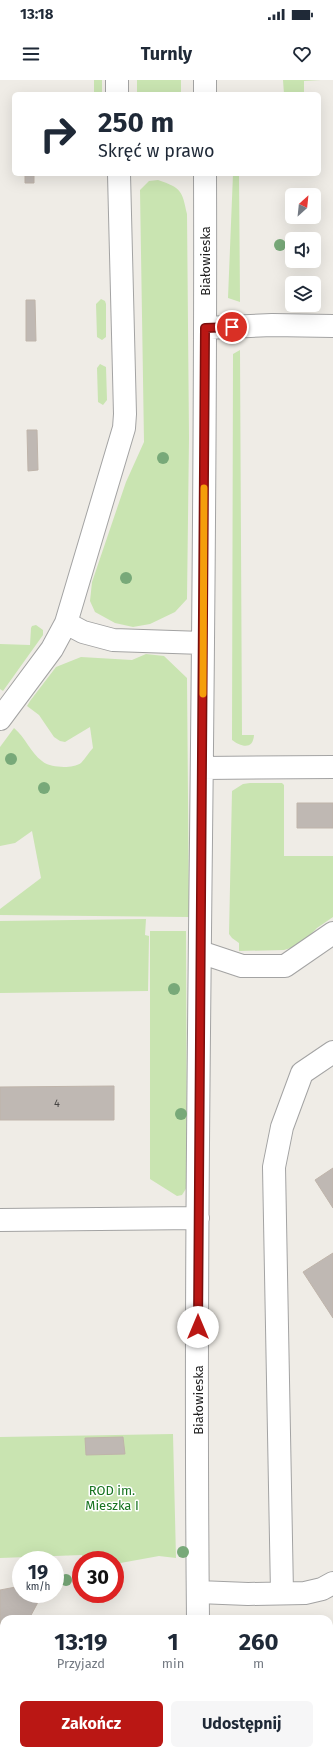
<!DOCTYPE html>
<html lang="pl">
<head>
<meta charset="utf-8">
<style>
  body { margin:0; font-family:"Fira Sans",sans-serif; background:#f6f6f7; color:#1f2937; height:100vh; display:flex; flex-direction:column; font-size:15px; white-space:nowrap }
  * { box-sizing:border-box; margin:0 }
  p { font-size:13px; color:#747a83 }
  .icon { flex:none; width:22px; height:22px; fill:none; stroke:currentColor; stroke-width:2; stroke-linecap:round; stroke-linejoin:round }
  .map { position:relative; flex:1; overflow:hidden }
  .details { position:absolute; left:0px; top:1535px; width:333px; height:140px; display:flex; flex-direction:column; background:#fff; border-radius:12px 12px 0 0; box-shadow:0 4px 16px #0002 }
  .details>* { flex:none }
  .guide { position:absolute; left:12px; top:12px; width:309px; height:84px; border-radius:6px; box-shadow:0 4px 16px #0002; background:#fff; color:#1f2937; overflow:hidden }
  .needle { width:26px; rotate:27deg }
  .tools { position:absolute; left:285px; top:108px; display:grid; gap:8px }
  .tools a { display:grid; place-items:center; width:36px; height:36px; border-radius:6px; background:#fff; box-shadow:0 4px 16px #0002; font-size:20px }
  .speed { position:absolute; left:12px; top:1471px; display:flex; gap:8px; font-size:20px; font-weight:700; text-align:center }
  .speed>* { display:grid; place-content:center; width:52px; height:52px; border-radius:50%; background:#fff; box-shadow:0 4px 16px #0002; line-height:1 }
  .speed small { font-size:10px; font-weight:400 }
  .speed .limit { border:6px solid #d22; background:#fff; color:#111 }
  .pin { position:absolute; display:grid; place-items:center; width:34px; height:34px; color:#fff; margin:-17px; border:2px solid #fff; border-radius:50%; box-shadow:0 1px 4px #0007 }
  .me { position:absolute; width:44px; margin:-22px; rotate:0deg; stroke-linejoin:round; filter:drop-shadow(0 0 3px #0008) }
  .turn { display:flex; align-items:center; gap:14px; height:84px; padding:0 20px; font-size:18px }
  .turn .icon { width:52px; height:52px; stroke-width:2.5 }
  .turn b { display:block; font-size:28px; line-height:34px }
  .eta { display:flex; justify-content:space-evenly; align-items:center; height:68px; text-align:center }
  .eta b { font-size:24px; font-weight:700; line-height:28px }
  .primary-button { display:flex; gap:8px; margin-top:auto; padding:8px 20px }
  .primary-button a { flex:1; height:46px; border-radius:6px; background:#ba1714; color:#fff; font-size:16px; font-weight:700; line-height:46px; text-align:center }
  .primary-button a+a { background:#f6f6f7; color:#1f2937 }
  .status { display:flex; justify-content:space-between; align-items:center; height:28px; padding:0 20px; background:#fff; direction:ltr }
  .status svg { height:11px; fill:currentColor }
  header { display:flex; justify-content:space-between; align-items:center; height:52px; padding:0 20px; background:#fff; font-size:18px; font-weight:700 }
  .map>svg:first-child { display:block }
  .grass { fill:#c9e4b1 }
  .building { fill:#bfb8b3; stroke:#bfb4aa }
  .lines { fill:none; stroke-linecap:round; stroke-linejoin:round }
  .minor-casing { stroke:#a3a3a3; stroke-width:24 }
  .minor { stroke:#fff; stroke-width:22 }
  .tree { fill:#78a979 }
  .route-casing { stroke:#790f0d; stroke-width:10 }
  .route { stroke:#ba1714; stroke-width:7 }
  .slow { stroke:#f59e0b; stroke-width:7 }
  .labels { text-anchor:middle; dominant-baseline:central; stroke-width:3; stroke-linejoin:round; paint-order:stroke }
  .number-label { font-size:11px; fill:#474544 }
  .street-label { font-size:13px; fill:#1f1f1f; stroke:#fff }
  .park-label { font-size:13px; fill:#177320; stroke:#fff }
</style>
</head>
<body>
<div class="status"><b>13:18</b><svg viewBox="0 0 49 12"><path d="M0 12V9h3v3zM5 12V6h3v6zM10 12V3h3v9zM15 12V0h3v12zM26 1h20v11H26zM47 4h2v5h-2z"/></svg></div>
<header><svg class="icon" aria-label="menu" viewBox="0 0 24 24"><path d="M4 6h16M4 12h16M4 18h16"/></svg>Turnly<svg class="icon" aria-label="heart" viewBox="0 0 24 24"><path d="M12 20l-8-8c-3-5 5-10 8-4 3-6 11-1 8 4z"/></svg></header>
<div class="map">
<svg width="333" height="1675" viewBox="0 0 333 1675">
  <rect width="100%" height="100%" fill="#efece6"/>
  <!-- grass -->
  <path class="grass" d="M94,0H102V14H94Z
    M137,0H181V14H137Z
    M283,0H321L304,1V14H284Z
    M233,94H239L240,222L228,218Z
    M158,100C182,108 182,111 187,134L189,358L187,519L175,532L150,544L133,547L115,543L95,532L90,521L92,502L126,402L144,362L140,110L149,101Z
    M101,219L105,221L106,224V257L102,260L97,257L96,224Z
    M240,270L242,655H254C253,671 240,666 232,660L233,274Z
    M100,284L106,287L107,320L103,325L98,322L97,288Z
    M36,545L43,550V555L3,611L0,609V564L30,565L31,548L32,546Z
    M146,574L164,576L187,598L189,837L0,835V829L41,798L32,751L15,763L0,766V667L14,648C25,657 31,673 42,681C50,688 72,689 81,683C85,679 89,672 93,668L90,647L65,662L60,661L54,657L39,635L27,626L30,621L56,587L81,577L132,580Z
    M250,703H282L284,705V776H333V837L317,848L302,863L294,867L284,870L239,871V863L232,858L229,854L232,711L243,704Z
    M146,839L145,855L149,856L148,911L0,913V841Z
    M150,851H186L187,1107L182,1115L177,1116L150,1099Z
    M173,1354L176,1478L159,1476L115,1484V1480H82V1475L0,1478V1357Z"/>
  <!-- building -->
  <path class="building" d="M25,94H34V103H25Z
    M26,220H35L36,261H26Z
    M27,350H37L38,390L28,391Z
    M297,723H333V748H297Z
    M114,1006V1040H0V1007Z
    M333,1088V1128L315,1100Z
    M333,1173V1238L303,1192Z
    M123,1357L125,1374L86,1375L85,1358Z
    M21,1506V1514H40L37,1524L29,1539H4V1552L0,1553V1510Z
    M329,1583H331L333,1589V1604L329,1605Z
    M0,1629L4,1638V1671H19L21,1675H0Z
    M273,1671H302L305,1675H267Z"/>
  <g class="lines">
    <!-- minor casing -->
    <g class="minor-casing">
      <path id="minor" d="M117,0V14
        M205,14V0
        M205,248L272,245L333,246
        M66,543L83,552L113,560L203,563
        M0,639L52,569L66,543L124,348L125,334L119,94
        M203,688L333,687
        M200,872L242,886H285L333,853
        M0,1140L198,1138
        M198,1512L248,1514L305,1513L322,1509L333,1503
        M282,1513L274,1087L282,1047L302,993L333,972
        M198,1539C193,1057 207,576 205,94
        M329,1621L333,1618
        M194,1675L195,1671"/>
    </g>
    <!-- minor -->
    <use href="#minor" class="minor"/>
  </g>
  <!-- trees -->
  <g class="tree">
    <circle cx="280" cy="165" r="6"/>
    <circle cx="163" cy="378" r="6"/>
    <circle cx="126" cy="498" r="6"/>
    <circle cx="11" cy="679" r="6"/>
    <circle cx="44" cy="708" r="6"/>
    <circle cx="174" cy="909" r="6"/>
    <circle cx="181" cy="1034" r="6"/>
    <circle cx="183" cy="1472" r="6"/>
    <circle cx="66" cy="1500" r="6"/>
  </g>
  <g class="lines">
    <!-- route casing -->
    <g class="route-casing">
      <path id="route" d="M198,1247L205,248L232,247"/>
    </g>
    <!-- route -->
    <use href="#route" class="route"/>
    <!-- slow -->
    <path class="slow" d="M203,614L204,408"/>
  </g>
  <g class="labels">
    <!-- number labels -->
    <g class="number-label">
      <text x="57" y="1023">4</text>
    </g>
    <!-- street labels -->
    <g class="street-label">
      <text transform="translate(205 181) rotate(-90)">Białowieska</text>
      <text transform="translate(198 1320) rotate(-90)">Białowieska</text>
    </g>
    <!-- park labels -->
    <g class="park-label">
      <text x="112" y="1410">ROD im.<tspan x="112" dy="15">Mieszka I</tspan></text>
    </g>
  </g>
</svg>
<div class="tools">
<a><svg class="needle" viewBox="-14 -14 28 28"><path d="M0-13l5 13h-10z" fill="#e53935"/><path d="M0 13l5-13h-10z" fill="#747a83"/></svg></a>
<a><svg class="icon" aria-label="sound" viewBox="0 0 24 24"><path d="M4 9h4l5-4v14l-5-4H4zM17 9q2 3 0 6"/></svg></a>
<a><svg class="icon" aria-label="layers" viewBox="0 0 24 24"><path d="M12 4l9 5-9 5-9-5zM3 14l9 5 9-5"/></svg></a>
</div>
<div class="speed"><div>19<small>km/h</small></div><div class="limit">30</div></div>
<div class="pin" style="left:232px;top:247px;background:#d93025"><svg class="icon" aria-label="arrive" viewBox="0 0 24 24"><path d="M6 21V4h12l-3 4 3 4H6"/></svg></div>
<svg class="me" style="left:198px;top:1247px" viewBox="-20 -20 40 40"><circle r="19" fill="#fff"/><path d="M0-13L10 11 0 6-10 11z" fill="#ba1714"/></svg>
<div class="guide">
<div class="turn"><svg class="icon" aria-label="right" viewBox="0 0 24 24"><path d="M7 20v-9h11M14 6l5 5-5 5"/></svg><div><b>250 m</b>Skręć w prawo</div></div>
</div>
<section class="details">
<div class="eta">
<div><b>13:19</b><p>Przyjazd</p></div>
<div><b>1</b><p>min</p></div>
<div><b>260</b><p>m</p></div>
</div>
<div class="primary-button"><a>Zakończ</a><a>Udostępnij</a></div>
</section>
</div>
</body>
</html>
